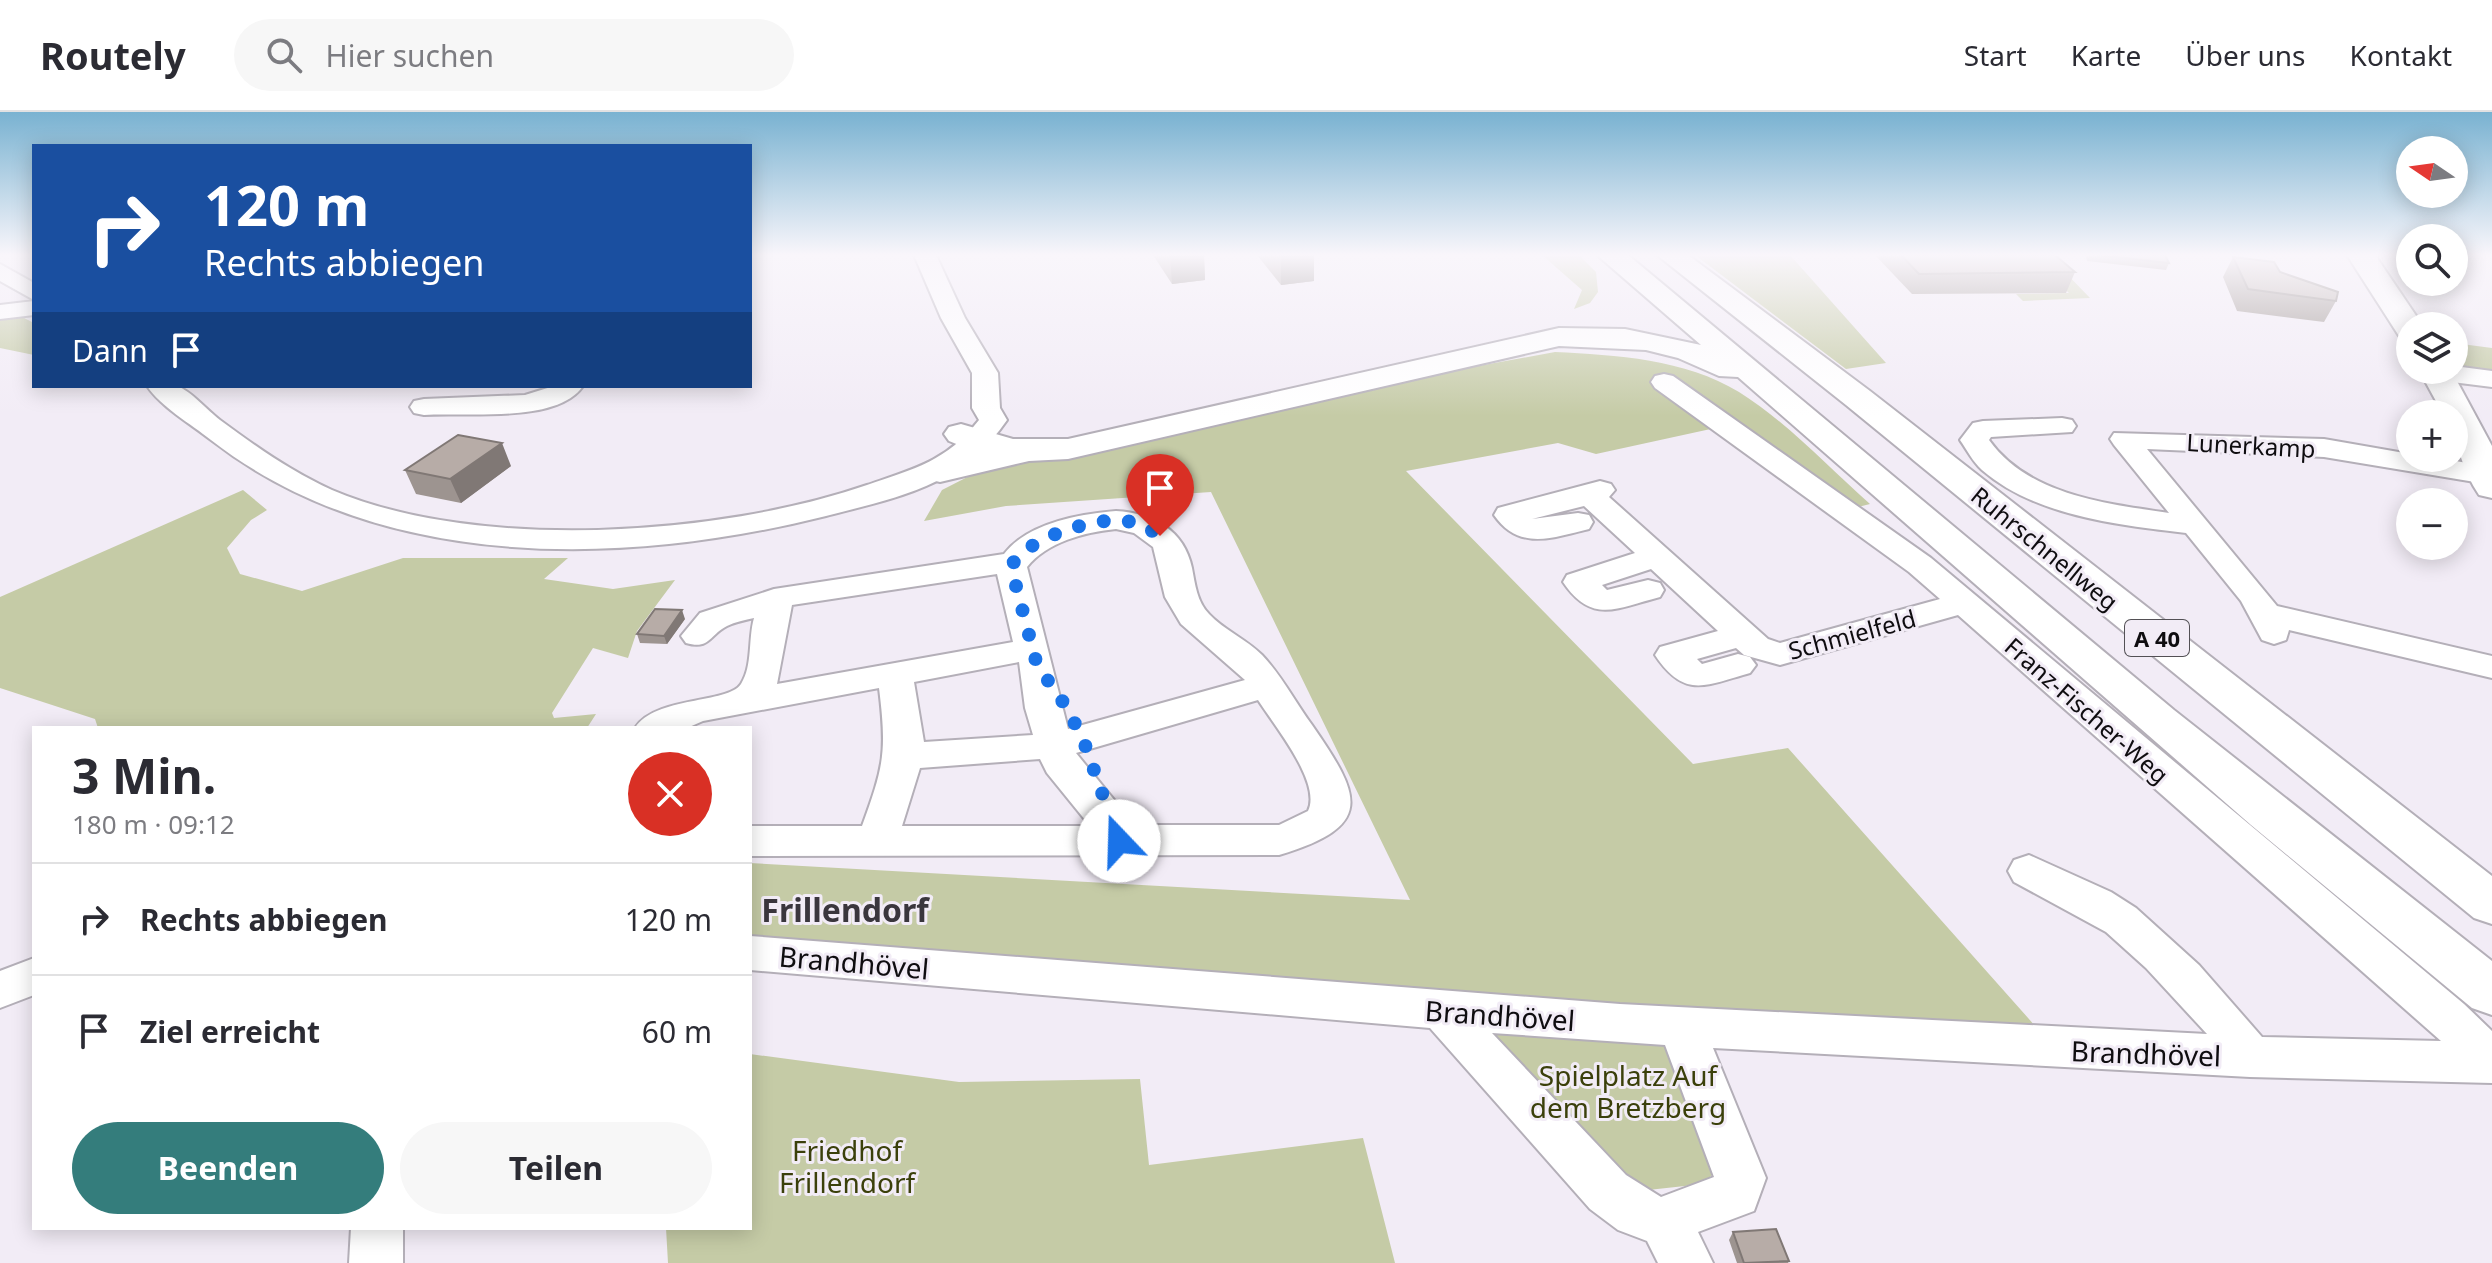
<!DOCTYPE html>
<html lang="de">
<head>
<meta charset="utf-8">
<style>
  body { margin:0; font-family:"Noto Sans",sans-serif; background:#f7f7f7; color:#2b2b33; height:100vh; display:flex; flex-direction:column; font-size:30px; white-space:nowrap }
  * { box-sizing:border-box; margin:0 }
  p { font-size:26px; color:#7c7c81 }
  .icon { flex:none; width:44px; height:44px; fill:none; stroke:currentColor; stroke-width:2; stroke-linecap:round; stroke-linejoin:round }
  .map { position:relative; flex:1; overflow:hidden }
  .details { position:absolute; left:32px; top:614px; width:720px; height:504px; display:flex; flex-direction:column; background:#fff; border-radius:0px; box-shadow:0 4px 20px #0003 }
  .details>* { flex:none }
  .top-card { position:absolute; left:32px; top:32px; width:720px; height:244px; border-radius:0px; box-shadow:0 4px 20px #0003; background:#1a4fa0; color:#fff; overflow:hidden }
  .needle { width:52px; rotate:283deg }
  .controls { position:absolute; left:2396px; top:24px; display:grid; gap:16px }
  .controls a { display:grid; place-items:center; width:72px; height:72px; border-radius:50%; background:#fff; box-shadow:0 4px 20px #0003; font-size:40px }
  .pin { position:absolute; display:grid; place-items:center; width:68px; height:68px; color:#fff; margin:-82px -34px; border-radius:50% 50% 50% 0; rotate:-45deg; box-shadow:0 0 8px #0007 }
  .pin .icon { rotate:45deg }
  .me { position:absolute; width:88px; margin:-44px; rotate:339deg; stroke-linejoin:round; filter:drop-shadow(0 0 6px #0008) }
  .turn { display:flex; align-items:center; gap:28px; height:168px; padding:0 40px; font-size:36px }
  .turn .icon { width:104px; height:104px; stroke-width:2.5 }
  .turn b { display:block; font-size:56px; line-height:68px }
  .then { display:flex; align-items:center; height:76px; padding:0 40px; background:#0003; gap:16px; font-size:30px }
  .round { display:grid; place-items:center; flex:none; width:84px; height:84px; border-radius:42px; background:#f7f7f7 }
  .head { display:flex; align-items:center; justify-content:space-between; height:136px; padding:0 40px }
  h1 { font-size:48px; font-weight:700; line-height:60px }
  .action { display:flex; gap:16px; margin-top:auto; padding:16px 40px }
  .action a { flex:1; height:92px; border-radius:48px; background:#347d7c; color:#fff; font-size:32px; font-weight:700; line-height:92px; text-align:center }
  .action a+a { background:#f7f7f7; color:#2b2b33 }
  ul { padding:0; list-style:none }
  li { display:flex; align-items:center; gap:24px; height:112px; padding:0 40px; border-top:2px solid #e1e1e2 }
  li div { flex:1 }
  li b { display:block; font-size:30px }
  li em { font-style:normal }
  header { display:flex; align-items:center; gap:48px; box-sizing:border-box; height:112px; padding:0 40px; background:#fff; border-bottom:2px solid #e1e1e2 }
  header strong { font-size:38px }
  nav { display:flex; gap:44px; margin-inline-start:auto; font-size:28px }
  .search { width:560px; height:72px; background:#f7f7f7; display:flex; align-items:center; gap:20px; box-sizing:border-box; padding:0 28px; border-radius:44px; color:#7c7c81; font-size:30px }
  .map>svg:first-child { display:block }
  .green { fill:#c5cba6 }
  .lines { fill:none; stroke-linecap:round; stroke-linejoin:round }
  .minor-casing { stroke:#b4afb8; stroke-width:4 }
  .major-casing { stroke:#b4afb8; stroke-width:4 }
  .highway-casing { stroke:#b4afb8; stroke-width:4 }
  .minor { fill:#fff; fill-rule:evenodd }
  .major { fill:#fff; fill-rule:evenodd }
  .highway { fill:#fff; fill-rule:evenodd }
  .wall { fill:#9d9490 }
  .shaded-wall { fill:#807875 }
  .building { fill:#b7aca7; stroke:#807875; stroke-width:2 }
  .route { stroke:#1a73e8; stroke-width:14; stroke-dasharray:0 25.2 }
  .labels { text-anchor:middle; dominant-baseline:central; stroke-width:6; stroke-linejoin:round; paint-order:stroke }
  .shield { fill:#f2ecf6; stroke:#535055; stroke-width:2 }
  .shield-label { font-size:22px; font-weight:bold; fill:#0f0d10 }
  .street-label { font-size:24px; fill:#0f0d10; stroke:#f2ecf6 }
  .near-street-label { font-size:28px; fill:#0f0d10; stroke:#f2ecf6 }
  .near-park-label { font-size:28px; fill:#3b400b; stroke:#f2ecf6 }
  .district-label { font-size:32px; font-weight:bold; fill:#3a363d; stroke:#f2ecf6 }
</style>
</head>
<body>
<header>
<strong>Routely</strong>
<div class="search"><svg class="icon" aria-label="search" viewBox="0 0 24 24"><circle cx="10" cy="10" r="6"/><path d="M15 15l6 6"/></svg>Hier suchen</div>
<nav><a>Start</a><a>Karte</a><a>Über uns</a><a>Kontakt</a></nav>
</header>
<div class="map">
<svg width="2492" height="1151" viewBox="0 0 2492 1151">
  <rect width="100%" height="100%" fill="#f2ecf6"/>
  <!-- green -->
  <path class="green" d="M1542,143H1579L1596,160L1598,180L1590,191L1574,197L1582,178Z
    M1695,143H1790L1886,251L1846,257Z
    M2062,157L2090,186L2023,189L2016,182L2069,181L2054,167Z
    M0,194L34,211V243L0,236Z
    M2454,231L2492,236V266L2439,258H2454Z
    M1555,240C1616,243 1685,247 1739,280C1787,310 1828,355 1870,392L1850,397L1729,313L1596,342L1558,331L1406,359L1693,652L1788,636L2045,925L750,832V751L1410,788L1211,380L1006,394L924,409L942,378L987,355L1099,340L1418,265Z
    M243,378L267,398L251,408L227,436L240,462L302,479L403,446H568L544,467L613,477L675,468L637,519L628,546L593,536L552,601L554,606L596,602L587,616H98L95,607L0,576V485Z
    M1465,905L1675,919L1719,1056L1703,1072L1639,1079Z
    M750,942L959,970L1140,967L1149,1053L1363,1026L1395,1151H668L666,1116H750Z"/>
  <g class="lines">
    <!-- minor casing -->
    <g class="minor-casing">
      <path id="minor" d="M914,143H936L965,206L998,261L1000,296L1007,308C962,374 899,385 826,404C626,454 382,461 211,328C191,312 161,295 147,274C155,274 169,271 177,274C191,279 207,298 220,308C255,334 292,360 332,378C478,440 719,424 867,373C914,357 947,349 979,308L972,296V261L941,206Z
        M0,152L34,171V188L0,169Z
        M34,189V203L0,207V193Z
        M2454,254L2492,259V275L2436,268L2423,260L2454,258Z
        M1664,262L1673,264L1931,446L2464,892L2492,919V971L2250,965L1713,936L1766,1066L1754,1099L1698,1120L1713,1151H1658L1647,1129L1618,1118L1590,1097L1430,916L750,858V824L1620,892L2207,922L2146,856L2106,820L2014,770L2008,759L2014,748L2029,743L2111,780L2136,796L2199,853L2262,925L2441,929L1958,503L1780,553L1744,543L1736,536L1697,547L1702,552L1738,542L1750,545L1756,553L1750,561C1706,573 1685,588 1655,543L1660,535L1718,519L1651,457L1602,473L1607,478L1648,468L1660,471L1664,478L1660,485C1617,496 1592,513 1563,470L1567,463L1635,441L1584,394L1532,407L1578,401L1589,403L1593,410L1589,417C1552,426 1519,439 1494,403L1498,396L1600,369L1611,372L1615,378L1609,385L1768,527L1780,531L1940,487L1909,460L1655,276L1651,270L1655,264ZM1492,921L1665,933L1714,1065L1661,1085L1626,1063Z
        M554,274H583C557,312 466,300 424,303L414,301L410,295L414,289L424,287L525,283Z
        M2062,306L2072,308L2076,314L2072,320L1991,325L1989,328C2028,383 2107,392 2169,401L2114,333L2110,327L2114,321L2324,327L2410,342V346H2437L2492,355V371L2487,372L2324,345L2147,337L2277,494L2492,544V566L2289,518L2286,528L2274,532L2262,528L2241,489L2186,421C2118,413 2035,404 1982,358C1973,350 1967,338 1960,328L1973,311L1983,309Z
        M1116,399C1153,401 1184,418 1192,456C1195,472 1197,490 1209,502C1224,518 1246,527 1262,543C1282,564 1295,590 1312,613C1362,685 1375,714 1279,743L750,744V714H862C884,654 887,640 879,576L703,609L687,616H635C655,584 728,592 741,572C753,553 748,527 754,506C745,508 735,510 727,514C709,523 710,538 686,531L681,524L700,501L774,477L1004,442C1028,411 1079,402 1116,399ZM1116,417L1134,421L1153,435L1165,485L1181,512L1245,568L1068,617L1027,455C1047,430 1085,420 1116,417ZM997,462L1013,530L777,572L792,493ZM1019,550L1025,596L1033,623L924,630L914,570ZM1258,588C1274,613 1322,671 1308,699L1279,713H1128L1130,710L1124,700L1076,641ZM1040,647L1047,661L1090,714H902L920,656Z
        M34,846V883L0,896V859Z
        M351,1116H403V1151H349Z"/>
    </g>
    <!-- major casing -->
    <g class="major-casing">
      <path id="major" d="M2347,143H2375L2423,214H2410V227L2399,224Z
        M2419,258H2451L2492,334V386L2479,383C2463,359 2454,330 2454,302H2443Z"/>
    </g>
    <!-- highway casing -->
    <g class="highway-casing">
      <path id="highway" d="M1597,143H1628L2174,598L2492,849V903L2472,896L2251,713L1738,265L1719,264L1678,246L1646,238L1559,234L1068,347L1029,349L940,370L927,367L922,359L927,351L976,340L949,329L944,322L949,315L961,312L1013,327H1068L1559,216L1625,217L1701,233Z
        M1657,143H1688L1870,279L2492,764V812L2474,806L1846,293Z"/>
    </g>
    <!-- minor -->
    <use href="#minor" class="minor"/>
    <!-- major -->
    <use href="#major" class="major"/>
    <!-- highway -->
    <use href="#highway" class="highway"/>
  </g>
  <!-- wall -->
  <path class="wall" d="M1153,143H1204L1205,168L1172,172Z
    M1257,143H1314V169L1281,173Z
    M1875,143H2055L2075,160L2066,181L1912,182Z
    M2085,143H2165L2169,151L2166,158L2087,149Z
    M2233,145L2280,160L2336,189L2324,210L2237,199L2223,165Z
    M511,354L461,391L416,382L405,358Z
    M685,507L667,532L640,531L637,522Z
    M1733,1120L1789,1149L1788,1151H1737L1729,1128Z"/>
  <!-- shaded-wall -->
  <path class="shaded-wall" d="M1170,143H1204L1205,168L1172,172Z
    M1281,143H1314V169L1281,173Z
    M502,331L511,354L461,391L450,367Z
    M682,498L685,507L667,532L664,524Z"/>
  <!-- building -->
  <path class="building" d="M1901,143H2055L2075,160L1919,162Z
    M2098,143H2165L2169,151Z
    M2233,145L2274,150L2280,160L2338,180L2336,189L2248,177Z
    M458,323L502,331L450,367L405,358Z
    M655,497L682,498L664,524L637,522Z
    M1776,1117L1789,1149L1744,1151L1733,1120Z"/>
  <!-- sky -->
  <linearGradient id="sky" x2="0" y2="1"><stop stop-color="#79b2d1"/><stop offset="0.47" stop-color="#f9f6fb"/><stop offset="1" stop-color="#f9f6fb" stop-opacity="0"/></linearGradient>
  <rect width="2492" height="304" fill="url(#sky)"/>
  <g class="lines">
    <!-- route -->
    <path class="route" d="M1119,729L1083,627L1065,593L1037,553L1011,455C1024,426 1101,402 1131,410C1142,412 1151,418 1160,424"/>
  </g>
  <g class="labels">
    <!-- shield labels -->
    <rect class="shield" x="2125" y="508" width="64" height="36" rx="6"/>
    <g class="shield-label">
      <text x="2157" y="526">A 40</text>
    </g>
    <!-- street labels -->
    <g class="street-label">
      <text transform="translate(2251 333) rotate(3)">Lunerkamp</text>
      <text transform="translate(2045 436) rotate(39)">Ruhrschnellweg</text>
      <text transform="translate(1852 522) rotate(-15)">Schmielfeld</text>
      <text transform="translate(2087 598) rotate(41)">Franz-Fischer-Weg</text>
    </g>
    <!-- near-street labels -->
    <g class="near-street-label">
      <text transform="translate(854 850) rotate(5)">Brandhövel</text>
      <text transform="translate(1500 903) rotate(4)">Brandhövel</text>
      <text transform="translate(2146 941) rotate(2)">Brandhövel</text>
    </g>
    <!-- near-park labels -->
    <g class="near-park-label">
      <text x="1628" y="963">Spielplatz Auf<tspan x="1628" dy="32">dem Bretzberg</tspan></text>
      <text x="847" y="1038">Friedhof<tspan x="847" dy="32">Frillendorf</tspan></text>
    </g>
    <!-- district labels -->
    <g class="district-label">
      <text x="845" y="797">Frillendorf</text>
    </g>
  </g>
</svg>
<div class="controls">
<a><svg class="needle" viewBox="-14 -14 28 28"><path d="M0-13l5 13h-10z" fill="#e53935"/><path d="M0 13l5-13h-10z" fill="#7c7c81"/></svg></a>
<a><svg class="icon" aria-label="search" viewBox="0 0 24 24"><circle cx="10" cy="10" r="6"/><path d="M15 15l6 6"/></svg></a>
<a><svg class="icon" aria-label="layers" viewBox="0 0 24 24"><path d="M12 4l9 5-9 5-9-5zM3 14l9 5 9-5"/></svg></a>
<a>+</a>
<a>−</a>
</div>
<div class="pin" style="left:1160px;top:424px;background:#d93025"><svg class="icon" aria-label="arrive" viewBox="0 0 24 24"><path d="M6 21V4h12l-3 4 3 4H6"/></svg></div>
<svg class="me" style="left:1119px;top:729px" viewBox="-20 -20 40 40"><circle r="19" fill="#fff"/><path d="M0-13L10 11 0 6-10 11z" fill="#1a73e8"/></svg>
<div class="top-card">
<div class="turn"><svg class="icon" aria-label="right" viewBox="0 0 24 24"><path d="M7 20v-9h11M14 6l5 5-5 5"/></svg><div><b>120 m</b>Rechts abbiegen</div></div>
<div class="then">Dann<svg class="icon" aria-label="arrive" viewBox="0 0 24 24"><path d="M6 21V4h12l-3 4 3 4H6"/></svg></div>
</div>
<section class="details">
<div class="head"><div><h1>3 Min.</h1><p>180 m · 09:12</p></div><a class="round" style="background:#d93025;color:#fff"><svg class="icon" aria-label="close" viewBox="0 0 24 24"><path d="M6 6l12 12M18 6L6 18"/></svg></a></div>
<ul>
<li><svg class="icon" aria-label="right" viewBox="0 0 24 24"><path d="M7 20v-9h11M14 6l5 5-5 5"/></svg><div><b>Rechts abbiegen</b></div><em>120 m</em></li>
<li><svg class="icon" aria-label="arrive" viewBox="0 0 24 24"><path d="M6 21V4h12l-3 4 3 4H6"/></svg><div><b>Ziel erreicht</b></div><em>60 m</em></li>
</ul>
<div class="action"><a>Beenden</a><a>Teilen</a></div>
</section>
</div>
</body>
</html>
